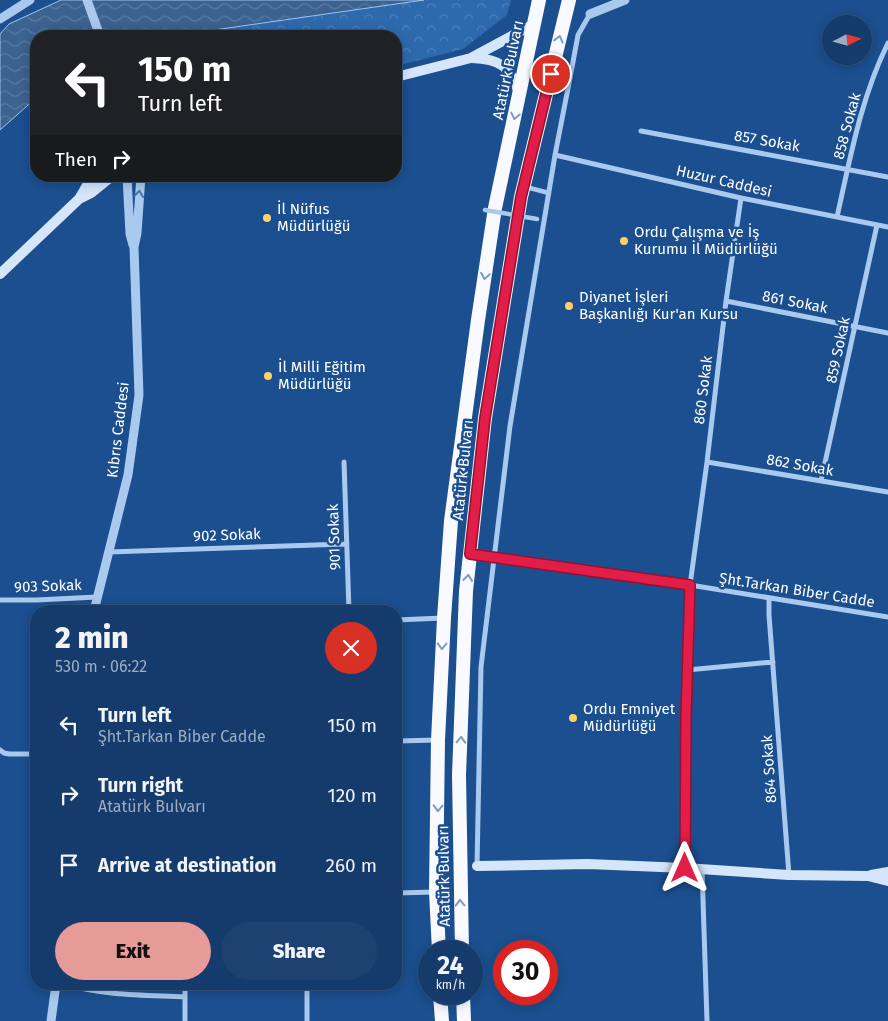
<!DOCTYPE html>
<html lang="en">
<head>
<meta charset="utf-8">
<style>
  body { margin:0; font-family:"Fira Sans",sans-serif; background:#1d4271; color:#f1f3f6; height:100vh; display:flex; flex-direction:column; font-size:19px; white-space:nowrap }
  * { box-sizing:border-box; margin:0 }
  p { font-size:16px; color:#9dadc1 }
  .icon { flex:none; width:28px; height:28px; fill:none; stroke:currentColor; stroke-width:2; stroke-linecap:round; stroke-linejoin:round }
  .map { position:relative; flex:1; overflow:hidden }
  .drawer { position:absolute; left:30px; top:605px; width:372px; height:385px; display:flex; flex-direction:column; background:#143b6b; border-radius:20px; box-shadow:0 2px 12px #0003,0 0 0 1px #33557e }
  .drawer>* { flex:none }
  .hud { position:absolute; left:30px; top:30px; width:372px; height:152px; border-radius:20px; box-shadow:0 2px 12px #0003,0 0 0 1px #33557e; background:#202124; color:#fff; overflow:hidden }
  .needle { width:32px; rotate:84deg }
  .tools { position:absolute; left:822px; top:15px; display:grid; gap:10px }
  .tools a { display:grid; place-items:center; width:50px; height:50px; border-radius:50%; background:#143b6b; box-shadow:0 2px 12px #0003,0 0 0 1px #33557e; font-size:25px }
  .speed { position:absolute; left:418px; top:940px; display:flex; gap:10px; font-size:25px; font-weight:700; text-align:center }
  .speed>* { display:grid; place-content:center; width:65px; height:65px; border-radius:50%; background:#143b6b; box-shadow:0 2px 12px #0003,0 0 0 1px #33557e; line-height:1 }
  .speed small { font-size:12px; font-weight:400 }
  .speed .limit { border:8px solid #d22; background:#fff; color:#111 }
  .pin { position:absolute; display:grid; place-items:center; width:42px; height:42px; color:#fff; margin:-21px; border:2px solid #fff; border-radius:50%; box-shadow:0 1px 5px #0007 }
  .me { position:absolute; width:55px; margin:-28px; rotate:0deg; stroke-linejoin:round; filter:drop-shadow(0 0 4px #0008) }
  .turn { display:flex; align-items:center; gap:18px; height:105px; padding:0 25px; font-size:22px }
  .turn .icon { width:65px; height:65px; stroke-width:2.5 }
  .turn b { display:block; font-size:35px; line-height:42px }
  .then { display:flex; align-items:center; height:48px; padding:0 25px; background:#0003; gap:10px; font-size:19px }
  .round { display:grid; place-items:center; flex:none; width:52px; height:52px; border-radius:26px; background:#1d4271 }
  .summary { display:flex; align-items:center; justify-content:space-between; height:85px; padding:0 25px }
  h1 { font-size:30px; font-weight:800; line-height:38px }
  .cta { display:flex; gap:10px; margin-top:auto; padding:10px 25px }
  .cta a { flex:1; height:58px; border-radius:30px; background:#e69b98; color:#111; font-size:20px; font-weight:800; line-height:58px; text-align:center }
  .cta a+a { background:#1d4271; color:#f1f3f6 }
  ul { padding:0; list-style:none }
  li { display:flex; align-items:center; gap:15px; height:70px; padding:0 25px }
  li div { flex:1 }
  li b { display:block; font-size:19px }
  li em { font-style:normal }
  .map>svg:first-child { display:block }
  .park { fill:url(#park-crowns) }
  .water { fill:url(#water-waves); stroke:#9cc4f0 }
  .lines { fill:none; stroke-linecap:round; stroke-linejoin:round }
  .pedestrian { stroke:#a9c9ee; stroke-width:4.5 }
  .minor { stroke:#a9c9ee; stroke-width:5 }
  .tertiary { stroke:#a9c9ee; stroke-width:9 }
  .secondary { stroke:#d6e6fa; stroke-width:10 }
  .trunk { stroke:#f8faff; stroke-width:14 }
  .pedestrian-bridge { stroke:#a9c9ee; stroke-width:4.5 }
  .oneway { stroke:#7e9cc1 }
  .oneway2 { stroke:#4674ac }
  .route-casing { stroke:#92132f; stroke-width:12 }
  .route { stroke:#e11d48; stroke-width:9 }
  .poi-dot { fill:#ffd166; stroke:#1b4f8f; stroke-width:2 }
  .labels { text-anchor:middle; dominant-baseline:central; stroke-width:5; stroke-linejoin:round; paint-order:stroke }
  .street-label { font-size:15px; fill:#fff; stroke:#1b4f8f }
  .poi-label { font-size:15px; fill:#fff; stroke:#1b4f8f; text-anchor:start }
</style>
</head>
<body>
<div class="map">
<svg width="888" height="1021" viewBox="0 0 888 1021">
  <defs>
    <pattern id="park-crowns" width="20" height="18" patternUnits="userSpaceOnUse" patternTransform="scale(1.25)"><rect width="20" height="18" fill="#2e69ad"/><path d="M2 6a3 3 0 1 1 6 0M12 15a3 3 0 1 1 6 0" fill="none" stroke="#4d80b9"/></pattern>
    <pattern id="water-waves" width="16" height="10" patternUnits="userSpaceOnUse" patternTransform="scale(1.25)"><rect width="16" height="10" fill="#3c6290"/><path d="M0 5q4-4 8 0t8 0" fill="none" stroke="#597aa1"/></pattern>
  </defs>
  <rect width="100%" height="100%" fill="#1b4f8f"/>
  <!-- park -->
  <path class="park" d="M424,0H511L507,15L463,49L396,66V36H172Z"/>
  <!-- water -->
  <path class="water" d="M61,0H424L172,36H36V98L0,130V34L9,24Z"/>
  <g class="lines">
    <!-- pedestrian -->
    <path class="pedestrian" d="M526,187L549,193"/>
    <!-- minor -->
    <path class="minor" d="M641,131L888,177
      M555,155L741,198L888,227
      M837,217C850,159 861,97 888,43
      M726,301L888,333
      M344,462L349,611
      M707,462L888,492
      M821,481L877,225
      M109,552L346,544
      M471,554L690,585L888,617
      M769,598V615L789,875
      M0,600H37L97,597
      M396,620L443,618
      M687,670L773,662
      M396,741L438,740
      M0,750L4,753L9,754H36
      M477,866L481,667L510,426L555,155L570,78L578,35L590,14
      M685,868L686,716L690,585L707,462L726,301L741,198
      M702,869L707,1021
      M396,893L436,892
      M66,984C105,996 145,995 185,997
      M185,984V1021
      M307,1021V984"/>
    <!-- tertiary -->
    <path class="tertiary" d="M87,0L100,36
      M590,14L625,0
      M0,19L30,0
      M127,176L130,234L133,245
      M94,611L128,475L139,395L134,247L137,233L141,176
      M51,1021L56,984"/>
    <!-- secondary -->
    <path class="secondary" d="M472,58C500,59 510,66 519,93
      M396,77L471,58L534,24
      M95,176L86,187L79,199L91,193L112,176
      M0,274L79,199
      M477,866L588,864L685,868L789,875L868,876L888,881
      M871,875L888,872"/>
    <!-- trunk -->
    <path class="trunk" d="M439,951L436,892L438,740L444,618L451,521L478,320L495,208L539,0
      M462,951L459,775L466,591L485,418L521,197L569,0
      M440,994L442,1021
      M463,994L464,1021"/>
    <!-- pedestrian-bridge -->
    <path class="pedestrian-bridge" d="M485,210L537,219"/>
  </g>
  <!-- one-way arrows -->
  <defs><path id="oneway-chevron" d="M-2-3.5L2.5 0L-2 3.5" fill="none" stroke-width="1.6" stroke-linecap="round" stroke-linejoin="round" transform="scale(1.25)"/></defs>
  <g class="oneway">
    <use href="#oneway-chevron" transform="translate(559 39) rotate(-76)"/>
    <use href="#oneway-chevron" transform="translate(515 116) rotate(102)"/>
    <use href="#oneway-chevron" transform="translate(485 276) rotate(99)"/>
    <use href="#oneway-chevron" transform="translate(468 578) rotate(-84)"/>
    <use href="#oneway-chevron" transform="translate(442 646) rotate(92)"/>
    <use href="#oneway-chevron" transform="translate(461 740) rotate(-88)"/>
    <use href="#oneway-chevron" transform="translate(438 808) rotate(91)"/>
    <use href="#oneway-chevron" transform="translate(460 903) rotate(-92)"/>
  </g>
  <use class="oneway2" href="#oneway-chevron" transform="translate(139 194) rotate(-84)"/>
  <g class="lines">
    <!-- route casing -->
    <g class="route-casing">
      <path id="route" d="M551,74L521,197L485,418L470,554L690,585L686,716L685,868"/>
    </g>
    <!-- route -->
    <use href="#route" class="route"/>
  </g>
  <!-- markers -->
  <g class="poi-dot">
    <circle cx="267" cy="218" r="5"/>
    <circle cx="624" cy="241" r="5"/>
    <circle cx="569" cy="306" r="5"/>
    <circle cx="268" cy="376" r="5"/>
    <circle cx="573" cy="718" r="5"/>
  </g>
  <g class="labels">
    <!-- street labels -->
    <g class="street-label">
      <text transform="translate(508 70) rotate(-78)">Atatürk Bulvarı</text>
      <text transform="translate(847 126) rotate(-75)">858 Sokak</text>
      <text transform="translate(767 141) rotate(10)">857 Sokak</text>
      <text transform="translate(724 181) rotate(13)">Huzur Caddesi</text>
      <text transform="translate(795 302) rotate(11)">861 Sokak</text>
      <text transform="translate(838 350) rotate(-78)">859 Sokak</text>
      <text transform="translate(703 390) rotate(-83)">860 Sokak</text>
      <text transform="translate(118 430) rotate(-83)">Kıbrıs Caddesi</text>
      <text transform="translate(800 465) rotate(10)">862 Sokak</text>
      <text transform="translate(463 470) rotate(-84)">Atatürk Bulvarı</text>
      <text transform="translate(227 535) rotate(-2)">902 Sokak</text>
      <text transform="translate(334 537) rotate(-92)">901 Sokak</text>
      <text transform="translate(48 586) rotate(-2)">903 Sokak</text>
      <text transform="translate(797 590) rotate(9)">Şht.Tarkan Biber Cadde</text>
      <text transform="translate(769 769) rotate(-94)">864 Sokak</text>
      <text transform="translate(444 876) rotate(-91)">Atatürk Bulvarı</text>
    </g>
    <!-- poi labels -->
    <g class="poi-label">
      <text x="277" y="209">İl Nüfus<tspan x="277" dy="17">Müdürlüğü</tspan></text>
      <text x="634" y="232">Ordu Çalışma ve İş<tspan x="634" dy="17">Kurumu İl Müdürlüğü</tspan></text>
      <text x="579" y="297">Diyanet İşleri<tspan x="579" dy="17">Başkanlığı Kur'an Kursu</tspan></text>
      <text x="278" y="367">İl Milli Eğitim<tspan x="278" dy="17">Müdürlüğü</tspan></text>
      <text x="583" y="709">Ordu Emniyet<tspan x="583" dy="17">Müdürlüğü</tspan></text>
    </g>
  </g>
</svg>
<div class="tools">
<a><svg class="needle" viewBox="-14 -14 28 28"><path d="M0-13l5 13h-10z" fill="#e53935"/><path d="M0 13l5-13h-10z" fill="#9dadc1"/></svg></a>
</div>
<div class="speed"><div>24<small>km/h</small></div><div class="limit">30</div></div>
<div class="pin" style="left:551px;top:74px;background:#d93025"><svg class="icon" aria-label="arrive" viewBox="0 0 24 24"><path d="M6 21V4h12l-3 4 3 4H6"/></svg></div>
<svg class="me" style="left:685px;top:868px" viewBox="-20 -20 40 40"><path d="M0-17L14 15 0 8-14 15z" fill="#e11d48" stroke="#fff" stroke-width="4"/></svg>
<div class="hud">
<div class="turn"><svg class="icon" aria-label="left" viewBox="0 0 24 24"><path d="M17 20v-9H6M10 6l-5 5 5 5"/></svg><div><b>150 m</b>Turn left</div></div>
<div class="then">Then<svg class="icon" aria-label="right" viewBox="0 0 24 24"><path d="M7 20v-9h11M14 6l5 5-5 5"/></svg></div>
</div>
<section class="drawer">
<div class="summary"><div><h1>2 min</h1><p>530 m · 06:22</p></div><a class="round" style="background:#d93025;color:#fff"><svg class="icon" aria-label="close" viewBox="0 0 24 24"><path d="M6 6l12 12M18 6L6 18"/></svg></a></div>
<ul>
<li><svg class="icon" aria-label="left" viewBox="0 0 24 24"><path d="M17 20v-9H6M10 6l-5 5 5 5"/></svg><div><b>Turn left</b><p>Şht.Tarkan Biber Cadde</p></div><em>150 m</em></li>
<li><svg class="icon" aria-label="right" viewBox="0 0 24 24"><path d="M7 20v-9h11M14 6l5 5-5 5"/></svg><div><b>Turn right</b><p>Atatürk Bulvarı</p></div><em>120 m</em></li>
<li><svg class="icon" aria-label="arrive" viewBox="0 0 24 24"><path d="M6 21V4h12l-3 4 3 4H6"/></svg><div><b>Arrive at destination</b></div><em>260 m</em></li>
</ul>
<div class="cta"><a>Exit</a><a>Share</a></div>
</section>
</div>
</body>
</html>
